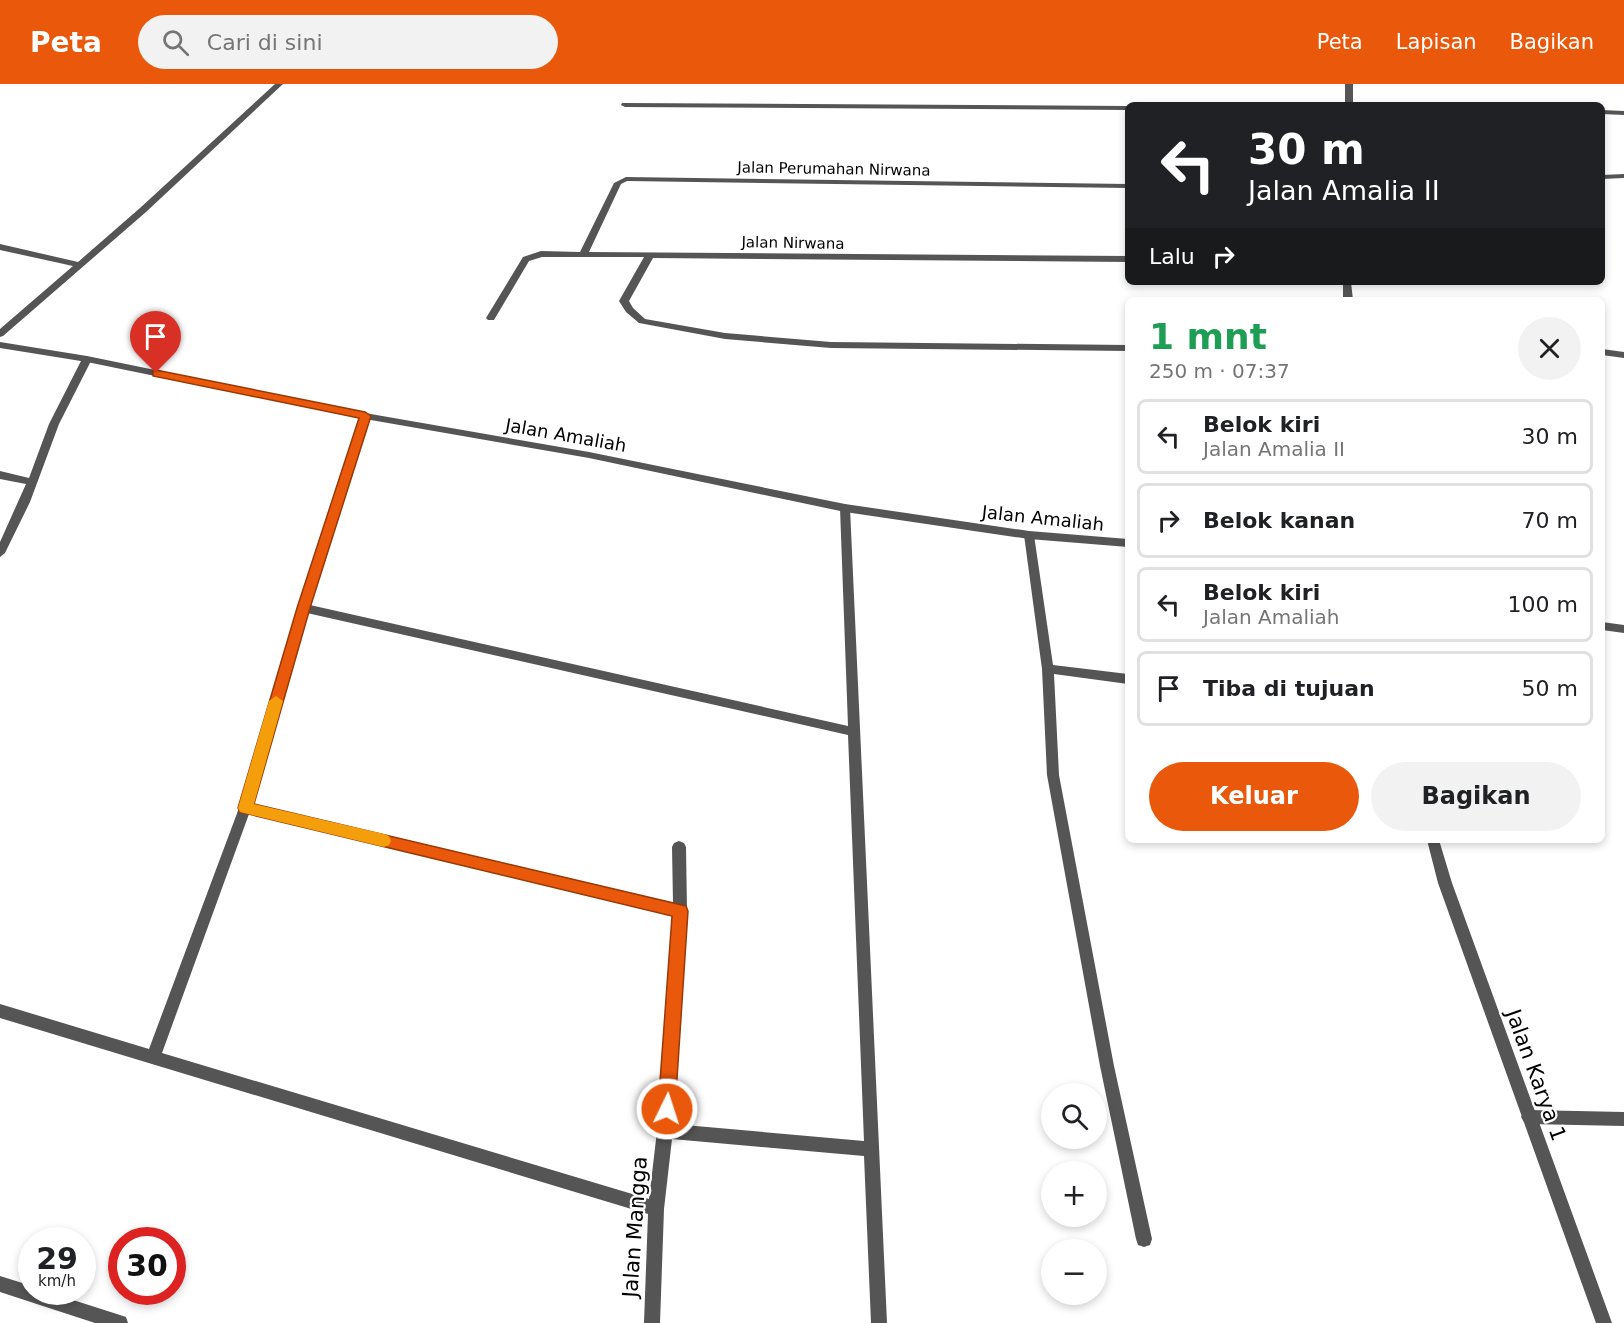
<!DOCTYPE html>
<html lang="id">
<head>
<meta charset="utf-8">
<style>
  body { margin:0; font-family:"DejaVu Sans",sans-serif; background:#f2f2f2; color:#202124; height:100vh; display:flex; flex-direction:column; font-size:22px; white-space:nowrap }
  * { box-sizing:border-box; margin:0 }
  p { font-size:20px; color:#757577 }
  .icon { flex:none; width:33px; height:33px; fill:none; stroke:currentColor; stroke-width:2; stroke-linecap:round; stroke-linejoin:round }
  .map { position:relative; flex:1; overflow:hidden }
  .drawer { position:absolute; left:1125px; top:213px; width:480px; height:546px; display:flex; flex-direction:column; background:#fff; border-radius:9px; box-shadow:0 3px 9px #0003 }
  .drawer>* { flex:none }
  .hud { position:absolute; left:1125px; top:18px; width:480px; height:183px; border-radius:9px; box-shadow:0 3px 9px #0003; background:#202124; color:#fff; overflow:hidden }
  .controls { position:absolute; left:1041px; top:999px; display:grid; gap:12px }
  .controls a { display:grid; place-items:center; width:66px; height:66px; border-radius:50%; background:#fff; box-shadow:0 3px 9px #0003; font-size:30px }
  .speed { position:absolute; left:18px; top:1143px; display:flex; gap:12px; font-size:30px; font-weight:700; text-align:center }
  .speed>* { display:grid; place-content:center; width:78px; height:78px; border-radius:50%; background:#fff; box-shadow:0 3px 9px #0003; line-height:1 }
  .speed small { font-size:15px; font-weight:400 }
  .speed .limit { border:9px solid #d22; background:#fff; color:#111 }
  .pin { position:absolute; display:grid; place-items:center; width:51px; height:51px; color:#fff; margin:-62px -26px; border-radius:50% 50% 50% 0; rotate:-45deg; box-shadow:0 0 6px #0007 }
  .pin .icon { rotate:45deg }
  .me { position:absolute; width:66px; margin:-33px; rotate:4deg; stroke-linejoin:round; filter:drop-shadow(0 0 4px #0008) }
  .turn { display:flex; align-items:center; gap:21px; height:126px; padding:0 24px; font-size:27px }
  .turn .icon { width:78px; height:78px; stroke-width:2.5 }
  .turn b { display:block; font-size:42px; line-height:51px }
  .then { display:flex; align-items:center; height:57px; padding:0 24px; background:#0003; gap:12px; font-size:22px }
  .round { display:grid; place-items:center; flex:none; width:63px; height:63px; border-radius:32px; background:#f2f2f2 }
  .headline { display:flex; align-items:center; justify-content:space-between; height:102px; padding:0 24px }
  h1 { font-size:36px; font-weight:600; line-height:45px; color:#1e9e55 }
  .button { display:flex; gap:12px; margin-top:auto; padding:12px 24px }
  .button a { flex:1; height:69px; border-radius:36px; background:#ea580c; color:#fff; font-size:24px; font-weight:600; line-height:69px; text-align:center }
  .button a+a { background:#f2f2f2; color:#202124 }
  ul { padding:0; list-style:none }
  li { display:flex; align-items:center; gap:18px; height:75px; margin:0 12px 9px; padding:0 12px; border:3px solid #e0e0e0; border-radius:9px }
  li div { flex:1 }
  li b { display:block; font-size:22px }
  li em { font-style:normal }
  header { display:flex; align-items:center; gap:36px; box-sizing:border-box; height:84px; padding:0 30px; background:#ea580c; color:#fff }
  header strong { font-size:28px }
  nav { display:flex; gap:33px; margin-inline-start:auto; font-size:21px }
  .search { width:420px; height:54px; background:#f2f2f2; display:flex; align-items:center; gap:15px; box-sizing:border-box; padding:0 21px; border-radius:33px; color:#757577; font-size:22px }
  .map>svg:first-child { display:block }
  .lines { fill:none; stroke-linecap:round; stroke-linejoin:round }
  .minor { fill:#555; fill-rule:evenodd }
  .tertiary { fill:#555; fill-rule:evenodd }
  .route { fill:#ea580c; stroke:#983908; stroke-width:1.5 }
  .slow { fill:#f59e0b }
  .labels { text-anchor:middle; dominant-baseline:central; stroke-width:4.5; stroke-linejoin:round; paint-order:stroke }
  .far-street-label { font-size:15px; fill:#000; stroke:#fff }
  .street-label { font-size:18px; fill:#000; stroke:#fff }
  .near-street-label { font-size:21px; fill:#000; stroke:#fff }
</style>
</head>
<body>
<header>
<strong>Peta</strong>
<div class="search"><svg class="icon" aria-label="search" viewBox="0 0 24 24"><circle cx="10" cy="10" r="6"/><path d="M15 15l6 6"/></svg>Cari di sini</div>
<nav><a>Peta</a><a>Lapisan</a><a>Bagikan</a></nav>
</header>
<div class="map">
<svg width="1624" height="1239" viewBox="0 0 1624 1239">
  <rect width="100%" height="100%" fill="#fff"/>
  <g class="lines">
    <!-- minor -->
    <path class="minor" d="M275,0H283L146,128L3,252L0,253V245L73,182L0,166V160L78,178L140,124Z
      M622,19L1128,22V26L625,23L621,21Z
      M1602,26L1624,27V31L1602,30Z
      M1624,90V94L1602,95V91Z
      M626,93L1128,100V104L627,97L621,100L589,168L1128,172V178L653,174L629,217L633,224L645,235L725,249L831,258L1128,261V267L831,264L725,255L639,239L626,228L619,217L644,173H542L529,177L494,236H488L486,234L523,173L541,167L580,168L614,99Z
      M1602,265L1624,268V274L1602,271Z
      M87,272L92,275L59,340L30,418L5,469L0,473V458L26,400L0,395V387L29,394L49,340L82,275Z
      M365,329L370,332L310,521L848,642L840,424L845,420L850,424L887,1239H871L864,1072L672,1055L664,1125L660,1239H644L648,1130L0,934V920L149,965L239,724L297,524L360,332ZM307,529L848,651L864,1057L673,1040L687,827L686,763L684,759L679,757L674,759L672,763L673,819L252,720ZM249,730L673,831L657,1047L649,1115L162,969Z
      M1029,447L1034,451L1053,581L1128,590V600L1054,590L1059,691L1114,982L1152,1155L1150,1161L1144,1163L1138,1161L1136,1155L1100,982L1047,691L1042,585L1024,451Z
      M1602,538L1624,541V549L1602,546Z
      M1529,1026L1624,1028V1042L1529,1040L1524,1038L1521,1033L1524,1028Z
      M0,1192L32,1202V1208H48L120,1231L126,1233L128,1239H95L0,1208Z"/>
    <!-- tertiary -->
    <path class="tertiary" d="M1345,0H1353V21H1345Z
      M1343,198H1351L1353,216H1343Z
      M0,258L87,272L365,329L589,368L845,420L1029,447L1128,455V463L1029,455L845,428L589,374L365,335L87,278L0,264Z
      M1427,756H1439L1452,799L1612,1239H1596L1438,799Z"/>
  </g>
  <!-- route -->
  <path class="route" d="M156,286L365,328L371,332L310,524L254,720L686,822L688,827L675,1025L673,1031L667,1034L661,1031L658,1025L672,832L240,728L238,724L297,524L359,334L153,292V287Z"/>
  <!-- slow -->
  <path class="slow" d="M276,612L283,617L254,720L384,750L389,752L391,757L389,761L384,763L240,728L238,724L269,617Z"/>
  <g class="labels">
    <!-- far-street labels -->
    <g class="far-street-label">
      <text transform="translate(834 85) rotate(1)">Jalan Perumahan Nirwana</text>
      <text transform="translate(793 159) rotate(1)">Jalan Nirwana</text>
    </g>
    <!-- street labels -->
    <g class="street-label">
      <text transform="translate(566 351) rotate(10)">Jalan Amaliah</text>
      <text transform="translate(1043 434) rotate(6)">Jalan Amaliah</text>
    </g>
    <!-- near-street labels -->
    <g class="near-street-label">
      <text transform="translate(1536 991) rotate(70)">Jalan Karya 1</text>
      <text transform="translate(635 1143) rotate(-86)">Jalan Mangga</text>
    </g>
  </g>
</svg>
<div class="controls">
<a><svg class="icon" aria-label="search" viewBox="0 0 24 24"><circle cx="10" cy="10" r="6"/><path d="M15 15l6 6"/></svg></a>
<a>+</a>
<a>−</a>
</div>
<div class="speed"><div>29<small>km/h</small></div><div class="limit">30</div></div>
<div class="pin" style="left:156px;top:289px;background:#d93025"><svg class="icon" aria-label="arrive" viewBox="0 0 24 24"><path d="M6 21V4h12l-3 4 3 4H6"/></svg></div>
<svg class="me" style="left:667px;top:1025px" viewBox="-20 -20 40 40"><circle r="17" fill="#ea580c" stroke="#fff" stroke-width="3"/><path d="M0-11L8 9 0 5-8 9z" fill="#fff"/></svg>
<div class="hud">
<div class="turn"><svg class="icon" aria-label="left" viewBox="0 0 24 24"><path d="M17 20v-9H6M10 6l-5 5 5 5"/></svg><div><b>30 m</b>Jalan Amalia II</div></div>
<div class="then">Lalu<svg class="icon" aria-label="right" viewBox="0 0 24 24"><path d="M7 20v-9h11M14 6l5 5-5 5"/></svg></div>
</div>
<section class="drawer">
<div class="headline"><div><h1>1 mnt</h1><p>250 m · 07:37</p></div><a class="round"><svg class="icon" aria-label="close" viewBox="0 0 24 24"><path d="M6 6l12 12M18 6L6 18"/></svg></a></div>
<ul>
<li><svg class="icon" aria-label="left" viewBox="0 0 24 24"><path d="M17 20v-9H6M10 6l-5 5 5 5"/></svg><div><b>Belok kiri</b><p>Jalan Amalia II</p></div><em>30 m</em></li>
<li><svg class="icon" aria-label="right" viewBox="0 0 24 24"><path d="M7 20v-9h11M14 6l5 5-5 5"/></svg><div><b>Belok kanan</b></div><em>70 m</em></li>
<li><svg class="icon" aria-label="left" viewBox="0 0 24 24"><path d="M17 20v-9H6M10 6l-5 5 5 5"/></svg><div><b>Belok kiri</b><p>Jalan Amaliah</p></div><em>100 m</em></li>
<li><svg class="icon" aria-label="arrive" viewBox="0 0 24 24"><path d="M6 21V4h12l-3 4 3 4H6"/></svg><div><b>Tiba di tujuan</b></div><em>50 m</em></li>
</ul>
<div class="button"><a>Keluar</a><a>Bagikan</a></div>
</section>
</div>
</body>
</html>
